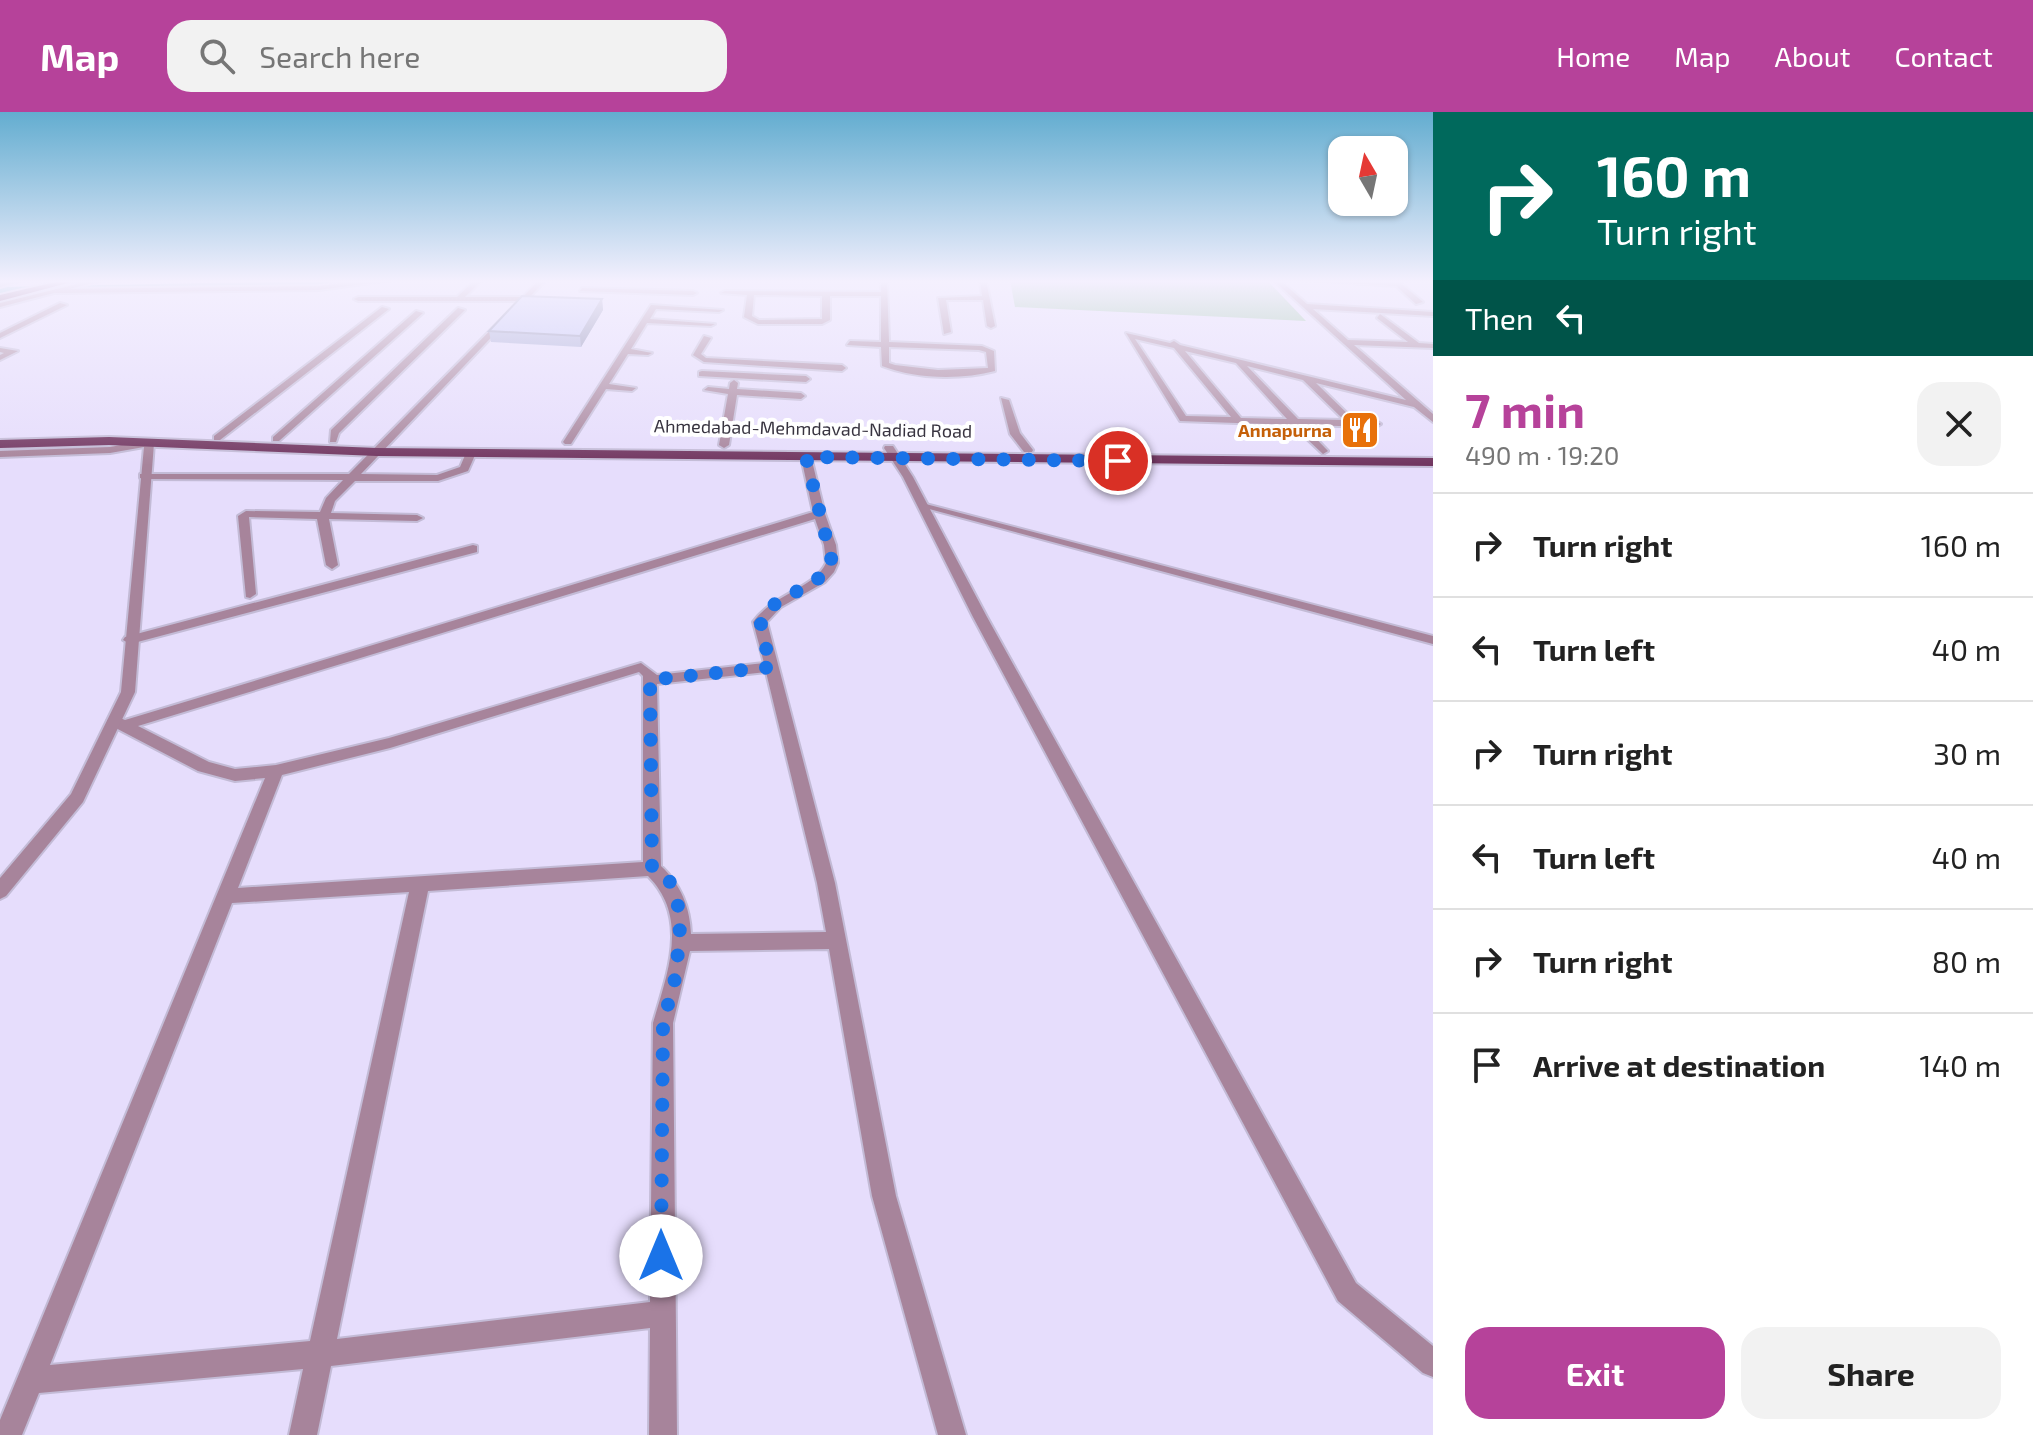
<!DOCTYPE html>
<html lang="en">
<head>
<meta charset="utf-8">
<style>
  body { margin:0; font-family:"Exo 2",sans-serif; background:#f2f2f2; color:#222; height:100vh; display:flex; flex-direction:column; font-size:30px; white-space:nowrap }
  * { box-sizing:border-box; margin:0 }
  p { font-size:26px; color:#767676 }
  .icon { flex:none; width:44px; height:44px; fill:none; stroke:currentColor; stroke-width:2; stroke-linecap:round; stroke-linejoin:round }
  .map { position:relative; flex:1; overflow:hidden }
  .sheet { display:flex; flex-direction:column; background:#fff; width:600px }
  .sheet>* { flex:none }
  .banner { background:#00695c; color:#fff; overflow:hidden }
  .needle { width:52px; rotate:351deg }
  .tools { position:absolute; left:1328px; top:24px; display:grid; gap:16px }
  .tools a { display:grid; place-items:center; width:80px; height:80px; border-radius:16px; background:#fff; box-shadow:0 2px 6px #0004; font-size:40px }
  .pin { position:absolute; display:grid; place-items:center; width:68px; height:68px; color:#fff; margin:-34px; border:4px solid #fff; border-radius:50%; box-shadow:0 2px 8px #0007 }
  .me { position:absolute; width:88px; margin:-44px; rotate:0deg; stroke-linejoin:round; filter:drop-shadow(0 0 6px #0008) }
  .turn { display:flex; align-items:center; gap:28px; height:168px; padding:0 32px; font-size:36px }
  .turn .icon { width:104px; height:104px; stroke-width:2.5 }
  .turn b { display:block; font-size:56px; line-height:68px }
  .then { display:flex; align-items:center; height:76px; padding:0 32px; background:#0003; gap:16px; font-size:30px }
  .round { display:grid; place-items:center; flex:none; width:84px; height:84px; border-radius:24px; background:#f2f2f2 }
  .head { display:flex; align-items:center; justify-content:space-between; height:136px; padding:0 32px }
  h1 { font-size:48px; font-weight:700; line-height:60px; color:#b6429a }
  .action { display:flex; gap:16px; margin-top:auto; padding:16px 32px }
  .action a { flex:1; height:92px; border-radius:24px; background:#b6429a; color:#fff; font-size:32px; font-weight:700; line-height:92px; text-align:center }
  .action a+a { background:#f2f2f2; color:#222 }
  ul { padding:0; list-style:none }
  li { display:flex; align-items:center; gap:24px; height:104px; padding:0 32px; border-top:2px solid #e0e0e0 }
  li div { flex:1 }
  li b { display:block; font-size:30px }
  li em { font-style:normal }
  header { display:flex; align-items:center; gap:48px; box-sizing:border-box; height:112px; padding:0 40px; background:#b6429a; color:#fff }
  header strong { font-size:38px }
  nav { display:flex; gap:44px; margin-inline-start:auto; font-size:28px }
  .search { width:560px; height:72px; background:#f2f2f2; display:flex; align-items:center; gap:20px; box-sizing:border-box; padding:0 28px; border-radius:24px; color:#767676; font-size:30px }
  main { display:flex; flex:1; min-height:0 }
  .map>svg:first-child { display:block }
  .green { fill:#8dbf96 }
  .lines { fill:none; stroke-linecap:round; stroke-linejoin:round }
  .canal { fill:#3ca2ad; fill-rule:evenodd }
  .minor-casing { stroke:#c3bbd6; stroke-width:4 }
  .tertiary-casing { stroke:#c3bbd6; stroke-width:4 }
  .primary-casing { stroke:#c3bbd6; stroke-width:4 }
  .minor { fill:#a7849b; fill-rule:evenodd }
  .tertiary { fill:#a7849b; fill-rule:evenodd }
  .primary { fill:#713660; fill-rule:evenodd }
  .wall { fill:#a4a8d3 }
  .shaded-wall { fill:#8688ac }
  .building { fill:#bfc3f5; stroke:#8688ac; stroke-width:2 }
  .route { stroke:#1a73e8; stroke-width:14; stroke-dasharray:0 25.2 }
  .labels { text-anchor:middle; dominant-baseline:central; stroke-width:8; stroke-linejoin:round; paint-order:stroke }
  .far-street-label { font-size:18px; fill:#383440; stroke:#fff }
  .far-food-label { font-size:18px; font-weight:bold; fill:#c56008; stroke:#fff; text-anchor:end }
</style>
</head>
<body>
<header>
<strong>Map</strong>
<div class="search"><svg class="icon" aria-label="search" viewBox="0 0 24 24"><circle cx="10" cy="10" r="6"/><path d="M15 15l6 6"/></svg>Search here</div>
<nav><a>Home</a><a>Map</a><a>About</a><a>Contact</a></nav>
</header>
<main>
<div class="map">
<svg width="1433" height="1323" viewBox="0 0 1433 1323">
  <rect width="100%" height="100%" fill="#e6ddfc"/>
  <!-- green -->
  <path class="green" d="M1010,168H1267L1306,209L1015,195Z"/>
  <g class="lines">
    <!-- canal -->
    <path class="canal" d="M366,168L324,175L0,181V175Z"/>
    <!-- minor casing -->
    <g class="minor-casing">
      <path id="minor" d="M372,168H393L319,178L56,181L53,179L56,177L319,174Z
        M475,168H482L465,185H523L539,168H546L361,362L437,363L460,355L466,341L471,338L476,341L468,359L438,369H355L335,389L331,401L417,403L423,406L417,409L329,407L338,453L332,457L326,453L317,407L249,405L256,482L250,486L246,485L238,404L246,399L320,400L326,386L343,368L144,367L140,366V362H349L519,189H358L354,187L358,185H457Z
        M881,168H887L889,230L982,234L994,239L995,259C961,268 915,267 882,254L881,235L847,233L850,229L881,230V184H830V208L822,212H758L744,205L747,183L721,181L725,179L881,180ZM754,183L822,184V207L759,208L752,204ZM889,235L979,238L986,240L988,256L938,258L895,253L889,251Z
        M980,168H986L995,214L991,216L987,214L983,188H946L951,220L944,222L938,186L982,184Z
        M1273,168H1280L1307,192L1433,200V204L1313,197L1348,228L1408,230L1377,206L1380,202L1419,231L1433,232V236L1354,233L1433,302V310L1414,295L1316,271L1355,309H1376L1381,312L1376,315L1303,313L1328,339L1323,342L1292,313L1180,309L1126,221L1170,231L1174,229L1180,233L1406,288ZM1135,227L1174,236L1231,305L1186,304ZM1185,239L1236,251L1287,307L1241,306ZM1247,254L1303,268L1344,308L1298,307Z
        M1305,168H1397L1423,190L1416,192L1396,174Z
        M582,176L693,179L697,181L693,183L580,179Z
        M60,191L67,193L0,226V221Z
        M651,193L723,198L719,200L656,197L650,207L715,212L711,214L647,211L631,237L652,241L648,243L628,242L609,272L636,276L632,279L606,277L571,332H565L563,330Z
        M382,195L389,197L220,328H214V324Z
        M458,196L465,198L339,321L336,330H330L331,318Z
        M416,199L423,201L279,329H273V325Z
        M704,224L711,226L701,242L706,246L842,253L846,256L842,259L704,250L693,243Z
        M0,236L18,239L0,248V243L4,241L0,240Z
        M702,259L806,264L810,267L806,270L699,264V260Z
        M734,268L738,271L737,277L801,281L805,284L801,287L737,283L729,333L724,336L719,333L728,282L704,278L708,275L729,277L730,271Z
        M1001,286L1009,288L1020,321L1033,338L1032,340H1024L1010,322Z
        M806,342L811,345L825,402L836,433L838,451L834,460L825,470L781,495L767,510L835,771L896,1084L966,1323H938L872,1084L829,837L690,839L673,911L677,1323H649L650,1216L331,1254L317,1323H289L303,1257L39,1281L22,1323H0V1308L265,666L235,669L198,659L110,613L107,609L110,605L115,604L125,608L813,400L801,345ZM815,407L824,433L826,451C815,476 773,482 753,510L764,551L657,563L641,551L389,626L276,653L235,657L209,650L138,614ZM639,560L643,564V750L238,776L282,663L390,636ZM766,560L817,771L826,820L691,822C690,795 681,773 661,754L657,572ZM648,764C690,806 667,862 653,911L650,1190L337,1227L428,779ZM409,780L310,1229L50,1253L232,791Z
        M918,390L1433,524V532L918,394Z
        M473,433L477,434V440L130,532L123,528L125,525Z"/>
    </g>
    <!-- tertiary casing -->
    <g class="tertiary-casing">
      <path id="tertiary" d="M12,168H24L0,175V171Z
        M93,168H104L0,195V191Z
        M149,328L154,331L135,580L83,690L6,784L0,787V766L71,682L121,580L144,335L110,341L0,345V339L110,335Z
        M885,334H893L913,365L987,505L1356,1171L1433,1234V1265L1423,1261L1338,1189L973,505L903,365L884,336Z"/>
    </g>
    <!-- primary casing -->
    <g class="primary-casing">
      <path id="primary" d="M64,168H79L0,189V183Z
        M109,325L377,336L1433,346V354L377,344L109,333L0,336V328Z"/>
    </g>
    <!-- minor -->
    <use href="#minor" class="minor"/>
    <!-- tertiary -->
    <use href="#tertiary" class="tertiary"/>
    <!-- primary -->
    <use href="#primary" class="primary"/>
  </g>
  <!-- wall -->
  <path class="wall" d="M602,187L603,198L581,235L491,230L489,219Z"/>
  <!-- shaded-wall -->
  <path class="shaded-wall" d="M602,187L603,198L581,235L580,224Z"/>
  <!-- building -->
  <path class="building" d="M522,184L602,187L580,224L489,219Z"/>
  <!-- sky -->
  <linearGradient id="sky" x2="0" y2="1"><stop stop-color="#63add0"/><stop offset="0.48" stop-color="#f4f0fe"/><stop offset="1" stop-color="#f4f0fe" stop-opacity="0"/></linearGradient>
  <rect width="1433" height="353" fill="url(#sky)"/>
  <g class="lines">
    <!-- route -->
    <path class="route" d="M661,1144L663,911L676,863L681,803L670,770L652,757L650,568L772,555C768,542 762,527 761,513C759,487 821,478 832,450L806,345L1118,349"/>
  </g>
  <!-- icons -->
  <defs>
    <g id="restaurant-square" transform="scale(2)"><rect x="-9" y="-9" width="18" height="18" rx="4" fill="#e8710a" stroke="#fff"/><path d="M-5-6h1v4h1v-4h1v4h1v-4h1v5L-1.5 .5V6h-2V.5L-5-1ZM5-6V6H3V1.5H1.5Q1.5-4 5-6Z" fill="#fff"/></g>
  </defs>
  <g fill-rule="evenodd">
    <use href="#restaurant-square" x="1360" y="318"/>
  </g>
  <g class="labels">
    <!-- far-street labels -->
    <g class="far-street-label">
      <text transform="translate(813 316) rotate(1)">Ahmedabad-Mehmdavad-Nadiad Road</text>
    </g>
    <!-- far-food labels -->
    <g class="far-food-label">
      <text x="1332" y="318">Annapurna</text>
    </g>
  </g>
</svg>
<div class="tools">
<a><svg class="needle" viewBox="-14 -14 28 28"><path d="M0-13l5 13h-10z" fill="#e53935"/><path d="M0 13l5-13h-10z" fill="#767676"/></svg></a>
</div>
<div class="pin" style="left:1118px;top:349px;background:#d93025"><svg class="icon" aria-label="arrive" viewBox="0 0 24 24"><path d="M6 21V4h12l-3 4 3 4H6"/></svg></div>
<svg class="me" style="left:661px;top:1144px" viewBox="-20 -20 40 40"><circle r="19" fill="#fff"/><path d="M0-13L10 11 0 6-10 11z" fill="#1a73e8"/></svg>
</div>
<section class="sheet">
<div class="banner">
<div class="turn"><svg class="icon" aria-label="right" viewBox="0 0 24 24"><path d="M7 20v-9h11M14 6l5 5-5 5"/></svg><div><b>160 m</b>Turn right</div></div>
<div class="then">Then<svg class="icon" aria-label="left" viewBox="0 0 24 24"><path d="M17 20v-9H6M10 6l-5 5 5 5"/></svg></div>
</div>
<div class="head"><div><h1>7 min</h1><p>490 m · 19:20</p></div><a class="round"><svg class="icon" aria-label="close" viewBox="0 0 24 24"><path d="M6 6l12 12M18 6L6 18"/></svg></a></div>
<ul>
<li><svg class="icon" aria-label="right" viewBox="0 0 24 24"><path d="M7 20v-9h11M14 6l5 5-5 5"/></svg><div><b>Turn right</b></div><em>160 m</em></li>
<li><svg class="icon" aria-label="left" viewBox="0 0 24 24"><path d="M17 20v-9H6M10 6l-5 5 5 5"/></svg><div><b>Turn left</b></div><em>40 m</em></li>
<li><svg class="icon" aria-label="right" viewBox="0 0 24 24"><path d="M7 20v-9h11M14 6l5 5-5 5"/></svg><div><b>Turn right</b></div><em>30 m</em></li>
<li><svg class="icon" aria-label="left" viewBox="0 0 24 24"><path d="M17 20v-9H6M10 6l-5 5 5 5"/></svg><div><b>Turn left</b></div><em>40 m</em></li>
<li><svg class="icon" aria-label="right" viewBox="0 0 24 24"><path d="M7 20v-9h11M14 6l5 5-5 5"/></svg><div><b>Turn right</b></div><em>80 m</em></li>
<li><svg class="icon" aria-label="arrive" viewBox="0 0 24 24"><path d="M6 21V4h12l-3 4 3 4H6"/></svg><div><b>Arrive at destination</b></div><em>140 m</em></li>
</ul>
<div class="action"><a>Exit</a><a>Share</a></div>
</section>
</main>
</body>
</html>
